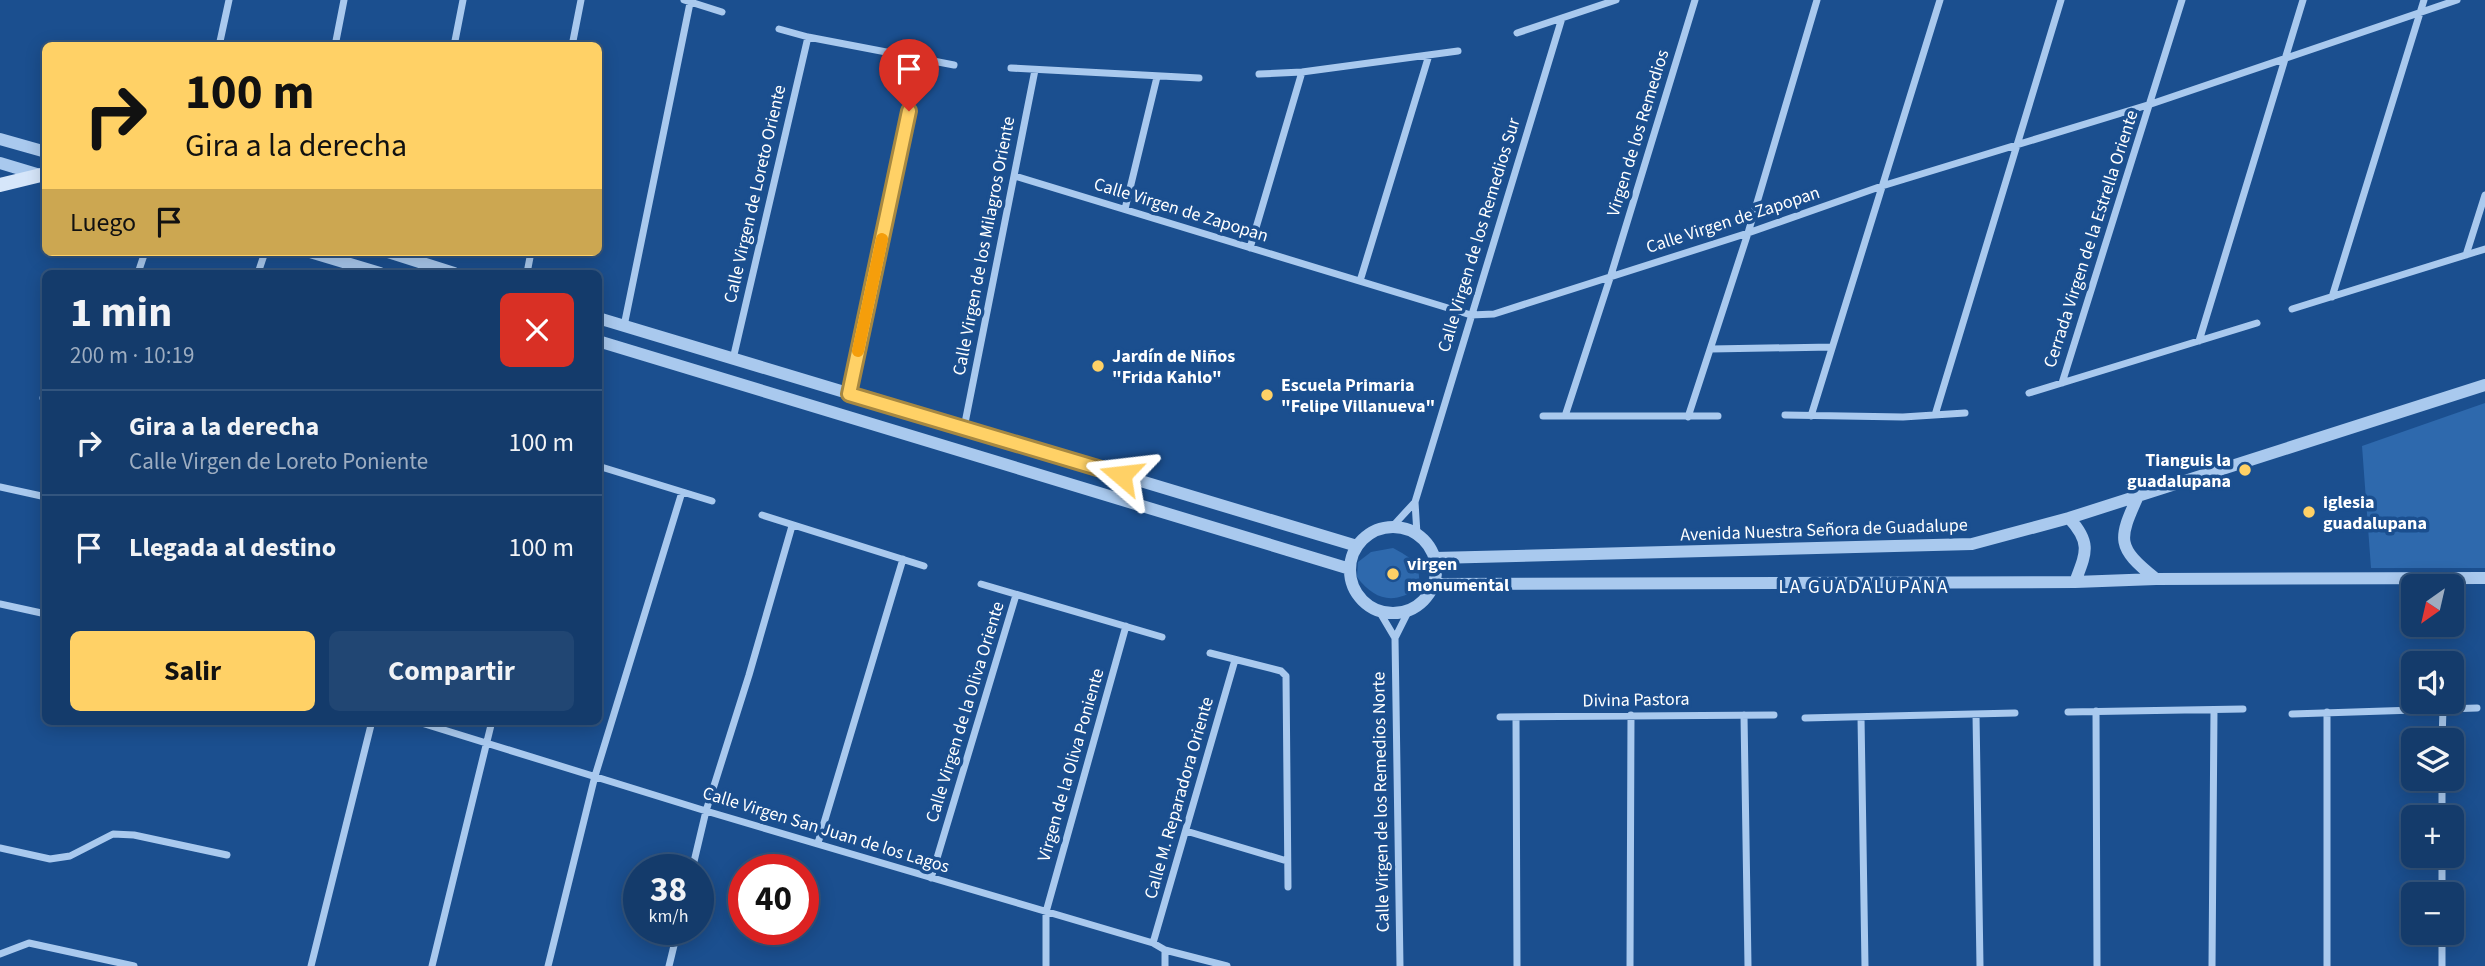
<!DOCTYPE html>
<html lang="es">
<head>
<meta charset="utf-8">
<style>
  body { margin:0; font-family:"Source Sans 3",sans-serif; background:#214673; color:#f1f3f6; height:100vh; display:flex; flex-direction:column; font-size:26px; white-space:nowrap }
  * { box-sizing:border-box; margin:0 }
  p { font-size:23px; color:#9dadc1 }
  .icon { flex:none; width:38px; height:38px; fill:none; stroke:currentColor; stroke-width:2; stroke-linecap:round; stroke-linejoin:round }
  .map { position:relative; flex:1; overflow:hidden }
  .side { position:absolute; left:42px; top:270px; width:560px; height:455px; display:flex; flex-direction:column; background:#143b6b; border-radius:10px; box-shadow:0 4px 18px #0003,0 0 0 2px #33557e }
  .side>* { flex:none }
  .guide { position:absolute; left:42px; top:42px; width:560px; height:214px; border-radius:10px; box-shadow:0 4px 18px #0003,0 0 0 2px #33557e; background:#ffd166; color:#111; overflow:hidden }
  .needle { width:46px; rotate:214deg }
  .fabs { position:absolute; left:2401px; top:574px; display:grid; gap:14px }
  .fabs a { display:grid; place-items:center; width:63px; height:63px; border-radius:10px; background:#143b6b; box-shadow:0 4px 18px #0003,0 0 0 2px #33557e; font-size:35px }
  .speed { position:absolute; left:623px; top:854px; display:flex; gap:14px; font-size:35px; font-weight:700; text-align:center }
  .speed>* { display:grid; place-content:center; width:91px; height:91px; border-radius:50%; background:#143b6b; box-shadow:0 4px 18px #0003,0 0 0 2px #33557e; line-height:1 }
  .speed small { font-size:18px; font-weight:400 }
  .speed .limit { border:10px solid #d22; background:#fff; color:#111 }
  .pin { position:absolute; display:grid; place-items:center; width:60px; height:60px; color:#fff; margin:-72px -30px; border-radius:50% 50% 50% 0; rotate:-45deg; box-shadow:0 0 7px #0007 }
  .pin .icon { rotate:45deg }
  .me { position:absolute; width:77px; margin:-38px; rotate:287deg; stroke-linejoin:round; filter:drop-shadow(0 0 5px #0008) }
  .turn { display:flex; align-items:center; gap:24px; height:147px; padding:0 28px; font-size:32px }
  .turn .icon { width:91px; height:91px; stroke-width:2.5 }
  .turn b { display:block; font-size:49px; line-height:60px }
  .then { display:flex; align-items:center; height:66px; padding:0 28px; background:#0003; gap:14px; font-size:26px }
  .round { display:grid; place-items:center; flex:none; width:74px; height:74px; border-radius:10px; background:#214673 }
  .overview { display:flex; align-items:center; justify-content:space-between; height:119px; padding:0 28px }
  h1 { font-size:42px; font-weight:700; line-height:52px }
  .primary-button { display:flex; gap:14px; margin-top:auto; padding:14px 28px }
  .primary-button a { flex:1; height:80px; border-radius:10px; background:#ffd166; color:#111; font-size:28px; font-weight:700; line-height:80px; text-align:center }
  .primary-button a+a { background:#214673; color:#f1f3f6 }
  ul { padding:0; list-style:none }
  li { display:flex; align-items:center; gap:21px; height:105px; padding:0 28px; border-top:2px solid #33557e }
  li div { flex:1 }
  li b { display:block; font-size:26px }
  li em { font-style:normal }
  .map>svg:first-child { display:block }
  .green { fill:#2e69ad }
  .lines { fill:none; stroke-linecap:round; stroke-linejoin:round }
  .minor { stroke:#a9c9ee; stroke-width:7 }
  .tertiary { stroke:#a9c9ee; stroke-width:12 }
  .secondary { stroke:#d6e6fa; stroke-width:14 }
  .route-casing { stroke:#a68842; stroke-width:18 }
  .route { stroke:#ffd166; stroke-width:12 }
  .slow { stroke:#f59e0b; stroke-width:12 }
  .poi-dot { fill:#ffd166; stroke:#1b4f8f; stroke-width:2.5 }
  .labels { text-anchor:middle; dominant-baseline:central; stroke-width:7; stroke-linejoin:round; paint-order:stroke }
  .street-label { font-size:18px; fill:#fff; stroke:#1b4f8f }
  .poi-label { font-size:18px; font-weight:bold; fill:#fff; stroke:#1b4f8f; text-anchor:start }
  .neighbourhood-label { font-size:19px; letter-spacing:2px; fill:#fff; stroke:#1b4f8f }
</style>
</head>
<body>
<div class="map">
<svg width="2485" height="966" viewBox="0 0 2485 966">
  <rect width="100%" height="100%" fill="#1b4f8f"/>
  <!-- green -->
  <path class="green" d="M2485,403V568H2371L2362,446Z
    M1393,548C1413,559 1421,563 1419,587C1395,605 1375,601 1357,577L1358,562L1371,552Z"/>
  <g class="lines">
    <!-- minor -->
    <path class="minor" d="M684,0L722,12
      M779,29L808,37L954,65
      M1517,33L1616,0
      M219,46L229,0
      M335,46L344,0
      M454,46L463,0
      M572,46L581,0
      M1011,68L1199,78
      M1259,74L1302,72L1458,51
      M1015,176L1471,315L1494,314L1748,233L1882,186L2151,104L2457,0
      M1125,209L1157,77
      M1250,248L1302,72
      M2466,255L2485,195
      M138,273L145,252
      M258,273L265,252
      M527,273L531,252
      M1360,281L1429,55
      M2332,297L2424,0
      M2292,309L2485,249
      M624,326L690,3
      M2199,341L2303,0
      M1711,349L1832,347
      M733,359L808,37
      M2062,383L2182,0
      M2029,393L2257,323
      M849,394L919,59
      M43,398H46
      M1785,415L1903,417L1965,413
      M1935,415L2061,0
      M1543,416H1718
      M1565,416L1611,275L1695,0
      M1811,416L1940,0
      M1688,417L1748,233L1817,0
      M964,428L1035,70
      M598,466L712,501
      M0,487L46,497
      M762,515L924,566
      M1392,527L1415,502
      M1417,534L1415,502L1562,18
      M981,584L1162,637
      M0,604L46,614
      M1379,611L1395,638
      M1210,653L1281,671L1286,676L1288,887
      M2096,711L2097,966
      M2068,712L2243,709
      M1976,714L1980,966
      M2292,714L2477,708
      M1744,715L1748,966
      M1500,717L1774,715
      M1861,717L1865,966
      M1516,718L1517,966
      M1805,718L2015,713
      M415,721L706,811L1153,943L1165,950L1227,966
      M2442,740L2443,709
      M2442,817V779
      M1186,831L1287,861
      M818,843L903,559
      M0,848L50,859L70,856L113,834L134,835L227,855
      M692,870L706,811L749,675L792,526
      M931,878L1016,595
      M2442,894V856
      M1153,943L1235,660
      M0,954L29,943L134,966
      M311,966L372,721
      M432,966L492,721
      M548,966L595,776L682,492
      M669,966L678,929
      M1046,966V912L1126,626
      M1165,966V950
      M1400,966L1395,638L1409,610
      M1630,966L1631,715
      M2212,966L2214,710
      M2327,966V712
      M2442,966V933"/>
    <!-- tertiary -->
    <path class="tertiary" d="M0,139L46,152
      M0,163L40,175
      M310,252L380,273
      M388,252L454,273
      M598,318L1357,546
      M598,341L1350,569
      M2138,496C2118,540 2116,547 2156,579
      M2069,518C2092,543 2086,553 2075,582
      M1350 570a43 43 0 1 1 86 0a43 43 0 1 1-86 0Z
      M1435,558L1972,544L2069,518L2485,385
      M1434,584L2075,582L2156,579L2485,578"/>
    <!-- secondary -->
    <path class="secondary" d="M0,185L41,175"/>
  </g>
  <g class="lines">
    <!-- route casing -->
    <g class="route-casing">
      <path id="route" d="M909,111L849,394L1121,475"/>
    </g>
    <!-- route -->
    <use href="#route" class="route"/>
    <!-- slow -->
    <path class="slow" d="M858,351L882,239"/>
  </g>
  <!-- markers -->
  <g class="poi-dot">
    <circle cx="1098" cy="366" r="7"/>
    <circle cx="1267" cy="395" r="7"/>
    <circle cx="2245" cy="470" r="7"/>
    <circle cx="2309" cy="512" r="7"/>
    <circle cx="1393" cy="574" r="7"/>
  </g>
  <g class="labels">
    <!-- street labels -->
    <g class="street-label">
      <text transform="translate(1638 133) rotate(-73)">Virgen de los Remedios</text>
      <text transform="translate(755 194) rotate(-77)">Calle Virgen de Loreto Oriente</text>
      <text transform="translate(1181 210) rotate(17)">Calle Virgen de Zapopan</text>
      <text transform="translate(1733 220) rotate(-18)">Calle Virgen de Zapopan</text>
      <text transform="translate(1479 235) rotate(-73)">Calle Virgen de los Remedios Sur</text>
      <text transform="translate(2091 239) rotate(-72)">Cerrada Virgen de la Estrella Oriente</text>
      <text transform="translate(984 246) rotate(-79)">Calle Virgen de los Milagros Oriente</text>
      <text transform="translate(1824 530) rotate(-2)">Avenida Nuestra Señora de Guadalupe</text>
      <text transform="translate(1636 700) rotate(-1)">Divina Pastora</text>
      <text transform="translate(965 712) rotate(-73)">Calle Virgen de la Oliva Oriente</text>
      <text transform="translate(1071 765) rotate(-74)">Virgen de la Oliva Poniente</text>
      <text transform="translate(1179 798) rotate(-74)">Calle M. Reparadora Oriente</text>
      <text transform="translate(1381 802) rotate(-91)">Calle Virgen de los Remedios Norte</text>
      <text transform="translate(826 830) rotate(17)">Calle Virgen San Juan de los Lagos</text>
    </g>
    <!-- poi labels -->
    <g class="poi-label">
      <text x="1112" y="356">Jardín de Niños<tspan x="1112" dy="21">"Frida Kahlo"</tspan></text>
      <text x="1281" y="385">Escuela Primaria<tspan x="1281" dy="21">"Felipe Villanueva"</tspan></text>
      <text x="2231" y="460" text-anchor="end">Tianguis la<tspan x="2231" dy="21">guadalupana</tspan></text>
      <text x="2323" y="502">iglesia<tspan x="2323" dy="21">guadalupana</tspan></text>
      <text x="1407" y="564">virgen<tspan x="1407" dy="21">monumental</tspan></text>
    </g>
    <!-- neighbourhood labels -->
    <g class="neighbourhood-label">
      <text x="1864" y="587">LA GUADALUPANA</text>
    </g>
  </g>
</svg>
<div class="fabs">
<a><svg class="needle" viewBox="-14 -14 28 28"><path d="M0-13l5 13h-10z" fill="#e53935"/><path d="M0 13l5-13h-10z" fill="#9dadc1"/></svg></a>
<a><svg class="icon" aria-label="sound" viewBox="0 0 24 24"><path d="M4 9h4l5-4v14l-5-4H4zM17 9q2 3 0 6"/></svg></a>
<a><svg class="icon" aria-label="layers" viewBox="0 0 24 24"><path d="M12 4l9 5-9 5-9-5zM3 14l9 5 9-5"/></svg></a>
<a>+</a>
<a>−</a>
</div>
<div class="speed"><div>38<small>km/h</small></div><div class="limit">40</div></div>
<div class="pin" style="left:909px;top:111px;background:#d93025"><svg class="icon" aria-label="arrive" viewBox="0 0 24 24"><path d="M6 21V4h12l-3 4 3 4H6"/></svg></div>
<svg class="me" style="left:1121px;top:475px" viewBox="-20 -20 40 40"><path d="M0-17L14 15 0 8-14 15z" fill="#ffd166" stroke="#fff" stroke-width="4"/></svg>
<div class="guide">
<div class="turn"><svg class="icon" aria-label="right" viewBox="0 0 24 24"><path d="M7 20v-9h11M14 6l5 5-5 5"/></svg><div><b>100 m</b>Gira a la derecha</div></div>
<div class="then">Luego<svg class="icon" aria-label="arrive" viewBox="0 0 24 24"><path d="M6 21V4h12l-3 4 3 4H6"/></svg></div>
</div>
<section class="side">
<div class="overview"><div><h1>1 min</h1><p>200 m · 10:19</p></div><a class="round" style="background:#d93025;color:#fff"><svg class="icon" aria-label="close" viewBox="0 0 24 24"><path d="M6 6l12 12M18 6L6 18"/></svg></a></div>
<ul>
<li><svg class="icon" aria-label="right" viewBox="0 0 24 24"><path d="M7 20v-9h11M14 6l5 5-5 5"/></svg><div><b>Gira a la derecha</b><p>Calle Virgen de Loreto Poniente</p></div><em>100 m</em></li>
<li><svg class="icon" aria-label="arrive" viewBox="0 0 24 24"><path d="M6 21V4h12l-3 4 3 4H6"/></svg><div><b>Llegada al destino</b></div><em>100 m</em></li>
</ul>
<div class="primary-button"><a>Salir</a><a>Compartir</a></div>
</section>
</div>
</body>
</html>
